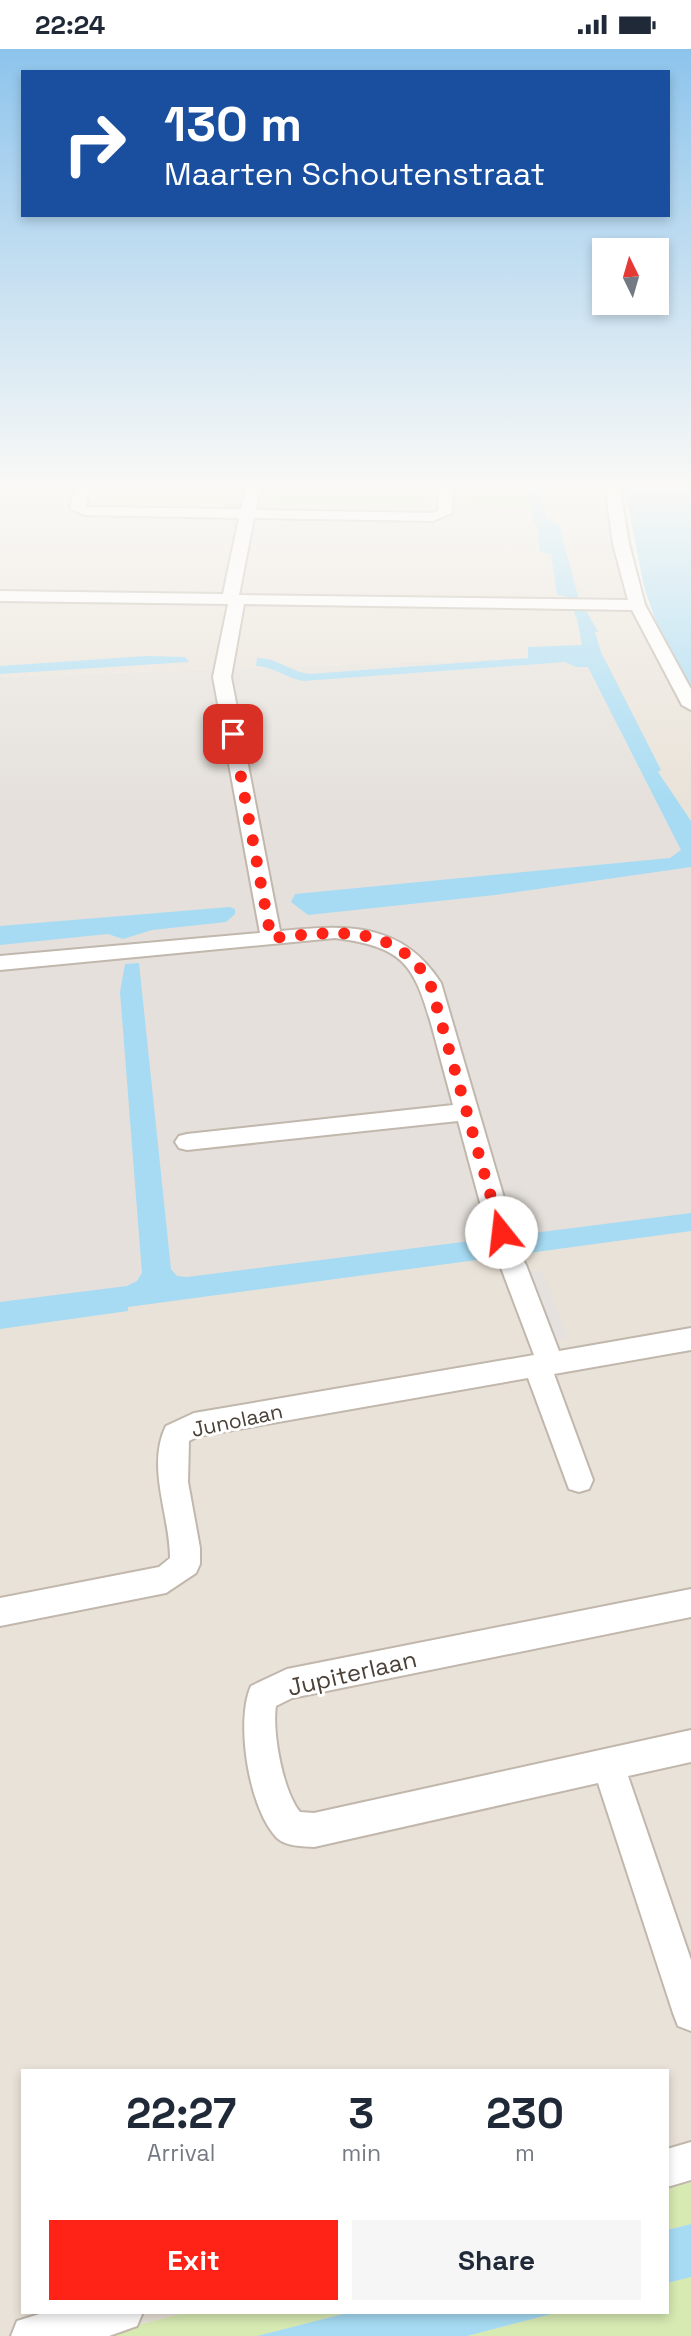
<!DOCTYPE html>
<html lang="en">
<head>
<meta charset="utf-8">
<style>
  body { margin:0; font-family:"Space Grotesk",sans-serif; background:#f6f6f7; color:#1f2937; height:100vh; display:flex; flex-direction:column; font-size:26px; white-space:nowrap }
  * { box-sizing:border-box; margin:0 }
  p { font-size:23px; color:#747a83 }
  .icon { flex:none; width:38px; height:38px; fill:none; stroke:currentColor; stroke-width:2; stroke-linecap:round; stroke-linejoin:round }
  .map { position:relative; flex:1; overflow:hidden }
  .side { position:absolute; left:21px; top:2020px; width:648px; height:245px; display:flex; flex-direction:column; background:#fff; border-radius:0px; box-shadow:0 4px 10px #0003 }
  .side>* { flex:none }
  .guide { position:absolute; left:21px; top:21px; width:649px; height:147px; border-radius:0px; box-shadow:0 4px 10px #0003; background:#1a4fa0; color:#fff; overflow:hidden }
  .needle { width:46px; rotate:355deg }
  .controls { position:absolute; left:592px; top:189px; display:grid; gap:14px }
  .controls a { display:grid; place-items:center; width:77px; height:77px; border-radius:0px; background:#fff; box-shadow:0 4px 10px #0003; font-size:35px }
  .pin { position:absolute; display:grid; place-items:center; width:60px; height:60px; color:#fff; margin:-30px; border-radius:14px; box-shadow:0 4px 10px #0006 }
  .me { position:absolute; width:77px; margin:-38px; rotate:344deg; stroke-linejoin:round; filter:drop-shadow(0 0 5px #0008) }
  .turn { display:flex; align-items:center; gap:24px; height:147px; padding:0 28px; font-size:32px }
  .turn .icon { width:91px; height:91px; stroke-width:2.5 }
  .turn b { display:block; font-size:49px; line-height:60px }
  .eta { display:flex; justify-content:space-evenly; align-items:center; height:119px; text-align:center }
  .eta b { font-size:42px; font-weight:800; line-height:49px }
  .cta { display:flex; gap:14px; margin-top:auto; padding:14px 28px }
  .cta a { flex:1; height:80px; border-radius:0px; background:#ff2217; color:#fff; font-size:28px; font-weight:800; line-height:80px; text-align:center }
  .cta a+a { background:#f6f6f7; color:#1f2937 }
  .status { display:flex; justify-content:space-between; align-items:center; height:49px; padding:0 35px; background:#fff; direction:ltr }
  .status svg { height:19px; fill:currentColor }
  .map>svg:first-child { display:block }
  .residential { fill:#e9e2d8; fill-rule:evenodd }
  .industrial { fill:#e5e0db }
  .green { fill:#d7eab2 }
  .parking { fill:#e4e1de }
  .water { fill:#a6dbf3 }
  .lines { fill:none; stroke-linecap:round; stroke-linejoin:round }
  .minor-casing { stroke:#c1b7ac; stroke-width:4 }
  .minor { fill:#fff; fill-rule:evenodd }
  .route { stroke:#ff2217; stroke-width:12; stroke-dasharray:0 21.6 }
  .labels { text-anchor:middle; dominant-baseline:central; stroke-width:6; stroke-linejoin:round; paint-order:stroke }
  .street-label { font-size:21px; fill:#4a4138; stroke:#fff }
  .near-street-label { font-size:24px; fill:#4a4138; stroke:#fff }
</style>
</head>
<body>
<div class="status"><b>22:24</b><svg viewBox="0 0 49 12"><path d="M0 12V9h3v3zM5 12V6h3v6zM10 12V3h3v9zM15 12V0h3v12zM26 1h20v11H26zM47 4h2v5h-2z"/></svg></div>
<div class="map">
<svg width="691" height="2287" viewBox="0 0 691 2287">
  <rect width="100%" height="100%" fill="#f5f1ea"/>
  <!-- residential -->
  <path class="residential" d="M0,435H621L641,541L691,648V804L591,606L0,628Z
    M691,1179V2287H0V1269ZM23,2021H667V2263H23Z"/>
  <!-- industrial -->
  <path class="industrial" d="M591,606L691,804V1179L0,1269V628Z"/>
  <!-- green -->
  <path class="green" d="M0,435H47L40,453L0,452Z
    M105,435H148L147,438H152L149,447L137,448H163L166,437L152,435H240L246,438H233L230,454L243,455L235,460H224V454L101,453L97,458L87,456L86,452H99Z
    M269,435L438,438L425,439V457L438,458L437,462L425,463L423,458L279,455L276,461H264L259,455H272L275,439L262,438Z
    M517,435H521L532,460L468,456V440L517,441Z
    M691,2133V2175L667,2181V2139Z
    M691,2228V2287H467L559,2263H667V2234Z
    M189,2263H351L257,2287H95Z"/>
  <!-- parking -->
  <path class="parking" d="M327,457L424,458L425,464L325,462Z
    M542,1221L568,1288L555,1291L529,1223Z"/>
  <!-- water -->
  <path class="water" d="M521,435H538L547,470L559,475L578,547L598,583H595L601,603L661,721L658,723L691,772V818L495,846L308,866L291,853L295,845L670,809L681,801L588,618H576L565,613L303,632C287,629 272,617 256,617L257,609C277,609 290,622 309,625L528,609V598L582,596L577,570L568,548L557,546L551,505L540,503L537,477L533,475L532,460Z
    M624,435H691V642L663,593L644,538Z
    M147,607L185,608L189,613L0,625V617Z
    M230,858L235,860V865L226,873L152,881L123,890L108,885L0,896V877Z
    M139,914L171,1220L177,1227L187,1228L691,1164V1182L128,1258V1262L0,1280V1253L127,1237L137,1232L142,1224L120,943L125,915Z
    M691,2175V2228L667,2234V2181Z
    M351,2263H559L467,2287H257Z"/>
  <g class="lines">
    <!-- minor casing -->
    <g class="minor-casing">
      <path id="minor" d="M76,435H90L86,458L241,460L247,435H261L256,461L432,464L438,462L439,435H453L452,464L433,472L254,469L239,546L628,551L613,495L605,435H619L629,495L645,556L691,640V661L682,656L632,561L244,555L231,628L280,882C346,876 401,872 441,934L514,1183L510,1190L501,1192L492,1190L488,1183L458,1072L187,1101L179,1099L175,1093L179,1087L187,1085L453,1056C446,1030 439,1004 432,978C414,915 404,898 335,889L0,921V907L260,884L213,628L228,555L0,552V542L223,545L239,469L84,466L70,459Z
        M513,1206L522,1209L526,1216L559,1302L691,1279V1301L554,1325L593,1431L589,1440L579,1443L569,1440L528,1329L199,1387L189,1392L188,1433L200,1499V1515L196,1524L166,1544L0,1577V1549L159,1518L170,1509C170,1466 146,1418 166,1377L194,1364L534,1306L500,1216L504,1209Z
        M691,1540V1568L292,1649L276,1657C272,1683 283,1743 300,1763L314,1764L691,1681V1713L628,1727L691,1911V1982L678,1977L673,1964L598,1734L314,1798C302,1797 287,1798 277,1789C249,1761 235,1672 251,1637L287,1620Z
        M691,2093V2131L667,2138V2100Z
        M46,2263H143L137,2277L109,2287H11L17,2272Z"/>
    </g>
    <!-- minor -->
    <use href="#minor" class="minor"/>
  </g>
  <!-- sky -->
  <linearGradient id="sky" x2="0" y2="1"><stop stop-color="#8dc4ec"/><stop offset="0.58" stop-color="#faf9f6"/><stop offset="1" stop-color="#faf9f6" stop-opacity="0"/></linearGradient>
  <rect width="691" height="755" fill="url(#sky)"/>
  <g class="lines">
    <!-- route -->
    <path class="route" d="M233,685L271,889C331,883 395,872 430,934L501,1183"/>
  </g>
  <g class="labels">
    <!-- street labels -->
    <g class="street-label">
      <text transform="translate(237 1371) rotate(-12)">Junolaan</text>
    </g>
    <!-- near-street labels -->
    <g class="near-street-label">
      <text transform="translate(352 1624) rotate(-13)">Jupiterlaan</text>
    </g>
  </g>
</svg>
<div class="controls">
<a><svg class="needle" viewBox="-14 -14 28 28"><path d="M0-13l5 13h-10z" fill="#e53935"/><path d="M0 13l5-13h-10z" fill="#747a83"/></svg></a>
</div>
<div class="pin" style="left:233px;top:685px;background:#d93025"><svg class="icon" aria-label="arrive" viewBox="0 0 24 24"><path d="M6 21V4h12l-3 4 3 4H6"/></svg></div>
<svg class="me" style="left:501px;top:1183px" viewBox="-20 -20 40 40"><circle r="19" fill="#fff"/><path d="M0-13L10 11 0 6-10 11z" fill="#ff2217"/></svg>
<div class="guide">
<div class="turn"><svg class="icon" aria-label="right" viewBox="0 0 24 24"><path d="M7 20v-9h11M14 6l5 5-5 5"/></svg><div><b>130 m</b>Maarten Schoutenstraat</div></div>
</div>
<section class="side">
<div class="eta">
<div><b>22:27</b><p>Arrival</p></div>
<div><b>3</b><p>min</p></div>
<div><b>230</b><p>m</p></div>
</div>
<div class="cta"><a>Exit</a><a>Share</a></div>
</section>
</div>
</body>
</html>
